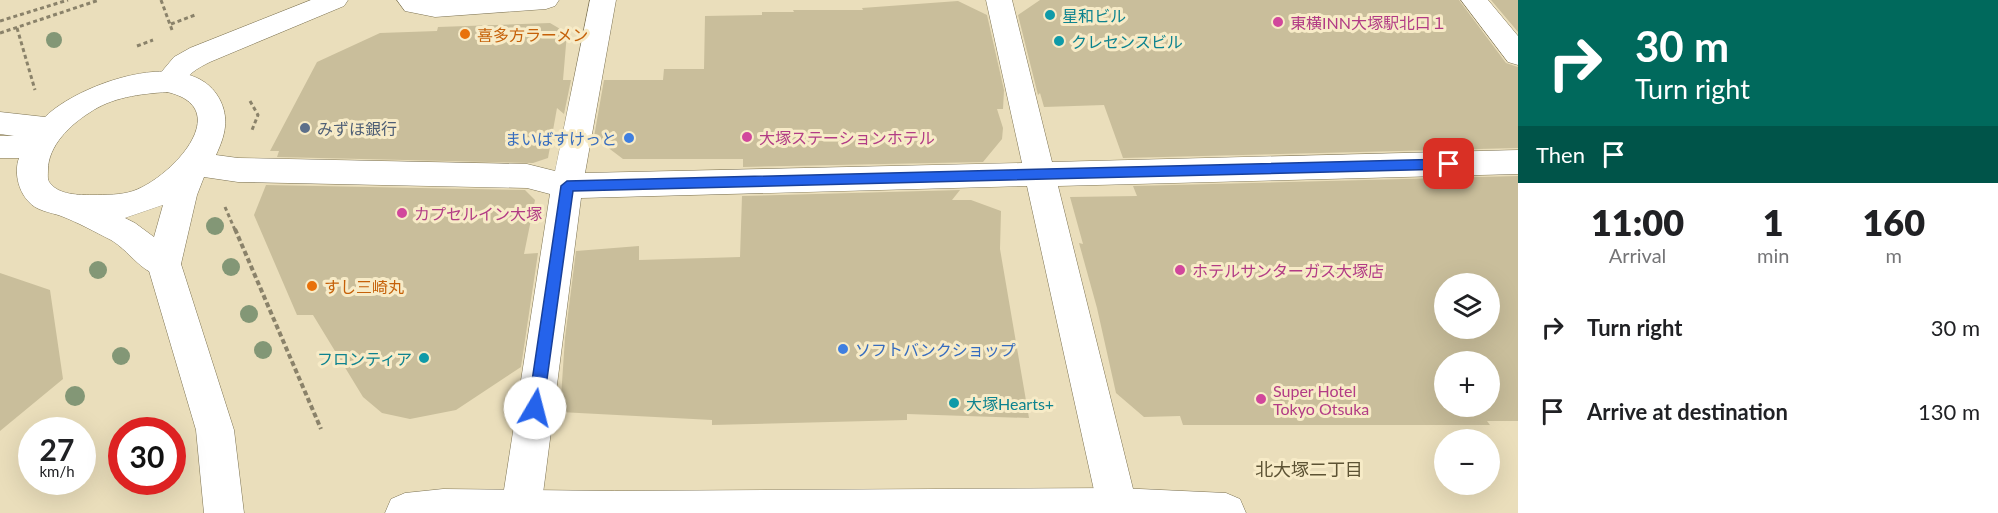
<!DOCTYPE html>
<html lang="en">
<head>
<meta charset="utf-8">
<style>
  body { margin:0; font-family:Lato,"Noto Sans JP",sans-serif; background:#f2f2f2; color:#202124; height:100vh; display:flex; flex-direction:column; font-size:22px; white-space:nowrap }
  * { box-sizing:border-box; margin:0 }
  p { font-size:20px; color:#757577 }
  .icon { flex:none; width:33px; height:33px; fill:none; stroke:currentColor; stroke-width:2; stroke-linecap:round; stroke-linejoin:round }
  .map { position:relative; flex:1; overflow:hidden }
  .sheet { display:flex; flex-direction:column; background:#fff; width:480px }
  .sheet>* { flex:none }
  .banner { background:#00695c; color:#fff; overflow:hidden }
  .tools { position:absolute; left:1434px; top:273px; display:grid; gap:12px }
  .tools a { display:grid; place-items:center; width:66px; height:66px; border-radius:50%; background:#fff; box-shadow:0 6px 24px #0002; font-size:30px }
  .speed { position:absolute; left:18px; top:417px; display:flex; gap:12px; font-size:30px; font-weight:700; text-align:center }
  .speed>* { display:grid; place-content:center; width:78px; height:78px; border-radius:50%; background:#fff; box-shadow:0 6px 24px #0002; line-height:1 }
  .speed small { font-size:15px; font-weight:400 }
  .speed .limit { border:9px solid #d22; background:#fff; color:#111 }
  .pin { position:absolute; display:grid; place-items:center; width:51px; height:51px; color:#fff; margin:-26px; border-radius:12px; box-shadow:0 3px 9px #0006 }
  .me { position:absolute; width:66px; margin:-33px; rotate:8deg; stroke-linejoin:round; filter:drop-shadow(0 0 4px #0008) }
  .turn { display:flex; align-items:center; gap:21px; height:126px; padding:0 18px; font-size:27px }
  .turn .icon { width:78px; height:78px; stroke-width:2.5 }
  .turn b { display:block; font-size:42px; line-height:51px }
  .then { display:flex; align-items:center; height:57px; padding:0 18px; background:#0003; gap:12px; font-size:22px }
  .eta { display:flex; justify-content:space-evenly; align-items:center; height:102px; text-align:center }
  .eta b { font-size:36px; font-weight:800; line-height:42px }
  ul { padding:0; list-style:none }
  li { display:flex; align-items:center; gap:18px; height:84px; padding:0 18px }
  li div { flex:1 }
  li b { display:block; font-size:22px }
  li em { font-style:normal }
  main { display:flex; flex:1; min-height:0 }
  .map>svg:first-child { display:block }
  .building { fill:#c9be9b; fill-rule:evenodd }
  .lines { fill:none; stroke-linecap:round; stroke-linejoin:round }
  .street-casing { stroke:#7d7353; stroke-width:1 }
  .secondary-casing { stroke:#7d7353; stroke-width:1 }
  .path-far1 { stroke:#8a826a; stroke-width:3; stroke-dasharray:4 3; stroke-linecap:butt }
  .path { stroke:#8a826a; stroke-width:4; stroke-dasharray:5 3; stroke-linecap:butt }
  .street { fill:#fff; fill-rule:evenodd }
  .secondary { fill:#fff; fill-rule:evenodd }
  .tree { fill:#839776 }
  .route { fill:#2563eb; stroke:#184099; stroke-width:1.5 }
  .culture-dot { fill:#0f9aa8; stroke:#f7ebc7; stroke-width:2 }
  .hotel-dot { fill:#d1479c; stroke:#f7ebc7; stroke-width:2 }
  .food-dot { fill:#e8710a; stroke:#f7ebc7; stroke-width:2 }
  .service-dot { fill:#5c6f8a; stroke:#f7ebc7; stroke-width:2 }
  .shop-dot { fill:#3f7fe0; stroke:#f7ebc7; stroke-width:2 }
  .labels { text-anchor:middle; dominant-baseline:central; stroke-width:6; stroke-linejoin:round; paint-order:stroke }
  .culture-label { font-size:16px; fill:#0d838f; stroke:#f7ebc7; text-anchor:start }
  .hotel-label { font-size:16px; fill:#b23c85; stroke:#f7ebc7; text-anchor:start }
  .food-label { font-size:16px; fill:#c56008; stroke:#f7ebc7; text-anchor:start }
  .service-label { font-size:16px; fill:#4e5e75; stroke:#f7ebc7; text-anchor:start }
  .shop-label { font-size:16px; fill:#366cbe; stroke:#f7ebc7; text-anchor:end }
  .neighbourhood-label { font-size:18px; fill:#5d5334; stroke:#f7ebc7 }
</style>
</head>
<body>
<main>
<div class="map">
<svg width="1518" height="513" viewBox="0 0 1518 513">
  <rect width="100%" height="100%" fill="#eadebb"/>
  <!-- building -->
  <path class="building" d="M1040,0H1459L1506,63L1518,67V148L1123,158L1104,105L1044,107L1040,93L1038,95L1018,15Z
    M1491,0H1518V32Z
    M958,1L987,15L1004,90L1003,109H997L1003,128L1002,139L983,162L743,167V159H623L594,137L604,80H663L664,69H704L705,16L762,15V12H794L793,10H863L862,8Z
    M550,23L567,33L563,80H571L564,114L557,108L548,158L533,163L277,157L279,151H270L317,62L380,33L437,31L438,27Z
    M1518,176V421H1487L1490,425H1183L1180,416L1144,417L1116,393L1097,308L1079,243L1083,244L1070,197L1137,196L1133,186ZM1444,284H1490V328H1444ZM1444,362H1490V406H1444Z
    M266,185L525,190L535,200L524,254L538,253L521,367L456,410L410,419L382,413L363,397L313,315H297L254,215Z
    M960,190L952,200H971L1001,211L1000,249L1029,418L907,414V420L712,425V420L560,412L565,338L576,251L639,246V260L740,257L742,196Z
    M0,273L50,290L63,379L0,431Z"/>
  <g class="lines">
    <!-- street casing -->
    <g class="street-casing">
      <path id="street" d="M397,0H559L555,6L546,9L435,17L405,11Z
        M590,0H616L585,173L1022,163L986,0H1012L1052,162L1518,150V174L1058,186L1139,513H1099L1027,186L581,198L541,509L539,513H503L501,509L550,194L527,188L238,182L204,177L197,195L181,264L176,274C147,284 133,253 111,240C95,232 77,222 61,216C50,212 36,211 28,201C18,190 14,172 19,158H0V136H14L0,134V112L45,117C78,84 189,44 219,98C230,118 225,136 216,155L238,158L527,164L555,171ZM167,92C237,108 171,178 133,191C121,195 106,195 92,195C79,195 59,195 50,183C47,180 48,175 48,170C48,146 70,125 89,113C112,97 140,94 167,92ZM163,205L154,237L135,223L125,218Z
        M1461,0H1488L1518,36V65L1508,62Z"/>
    </g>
    <!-- secondary casing -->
    <g class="secondary-casing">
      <path id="secondary" d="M311,0H348L344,6L210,62C204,65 198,68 193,72C179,84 178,95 157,89L153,82L174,57L190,48Z
        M164,250L176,254L181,264L234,430L244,513H204L196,430L147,264L152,254Z
        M1118,488L1226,493L1240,499L1246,513H385L391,499L405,493L443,489L614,491Z"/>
    </g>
    <!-- path-far1 -->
    <path class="path-far1" d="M161,0L172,30
      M0,21L68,0
      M171,24L195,15
      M17,28L35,90
      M0,33L99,0
      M137,46L153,40
      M250,101L258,115L252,130
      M225,207L235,230"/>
    <!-- path -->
    <path class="path" d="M235,229L321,429"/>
    <!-- street -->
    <use href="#street" class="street"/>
    <!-- secondary -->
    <use href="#secondary" class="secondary"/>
  </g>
  <!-- trees -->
  <g class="tree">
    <circle cx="54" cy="40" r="8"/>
    <circle cx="215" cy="226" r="9"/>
    <circle cx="231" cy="267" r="9"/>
    <circle cx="98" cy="270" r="9"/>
    <circle cx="249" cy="314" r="9"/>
    <circle cx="263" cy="350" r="9"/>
    <circle cx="121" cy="356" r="9"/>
    <circle cx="75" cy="396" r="10"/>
  </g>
  <!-- route -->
  <path class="route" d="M1449,159L1456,164L1449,169L573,191L543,408L541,413L535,416L530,413L528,408L561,186L567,181Z"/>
  <!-- markers -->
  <g class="culture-dot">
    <circle cx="1050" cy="15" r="6"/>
    <circle cx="1059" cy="41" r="6"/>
    <circle cx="424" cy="358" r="6"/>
    <circle cx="954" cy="403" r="6"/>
  </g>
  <g class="hotel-dot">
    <circle cx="1278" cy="22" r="6"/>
    <circle cx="747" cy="137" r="6"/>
    <circle cx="402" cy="213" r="6"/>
    <circle cx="1180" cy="270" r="6"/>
    <circle cx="1261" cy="399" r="6"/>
  </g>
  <g class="food-dot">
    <circle cx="465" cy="34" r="6"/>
    <circle cx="312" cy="286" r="6"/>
  </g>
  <circle class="service-dot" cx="305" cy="128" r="6"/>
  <g class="shop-dot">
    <circle cx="629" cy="138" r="6"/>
    <circle cx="843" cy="349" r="6"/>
  </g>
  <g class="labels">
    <!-- culture labels -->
    <g class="culture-label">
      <text x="1062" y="15">星和ビル</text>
      <text x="1071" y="41">クレセンスビル</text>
      <text x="412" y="358" text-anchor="end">フロンティア</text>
      <text x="966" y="403">大塚Hearts+</text>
    </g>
    <!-- hotel labels -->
    <g class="hotel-label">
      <text x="1290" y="22">東横INN大塚駅北口１</text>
      <text x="759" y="137">大塚ステーションホテル</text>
      <text x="414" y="213">カプセルイン大塚</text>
      <text x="1192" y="270">ホテルサンターガス大塚店</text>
      <text x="1273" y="390">Super Hotel<tspan x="1273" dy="18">Tokyo Otsuka</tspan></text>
    </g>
    <!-- food labels -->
    <g class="food-label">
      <text x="477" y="34">喜多方ラーメン</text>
      <text x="324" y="286">すし三崎丸</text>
    </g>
    <!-- service labels -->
    <g class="service-label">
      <text x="317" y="128">みずほ銀行</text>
    </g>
    <!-- shop labels -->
    <g class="shop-label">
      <text x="617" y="138">まいばすけっと</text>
      <text x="855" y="349" text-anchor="start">ソフトバンクショップ</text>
    </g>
    <!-- neighbourhood labels -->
    <g class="neighbourhood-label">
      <text x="1309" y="469">北大塚二丁目</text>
    </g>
  </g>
</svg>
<div class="tools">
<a><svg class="icon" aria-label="layers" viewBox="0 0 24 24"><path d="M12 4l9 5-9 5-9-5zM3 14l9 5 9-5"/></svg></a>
<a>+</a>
<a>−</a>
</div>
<div class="speed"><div>27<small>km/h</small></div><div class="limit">30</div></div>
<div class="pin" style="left:1449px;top:164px;background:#d93025"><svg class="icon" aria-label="arrive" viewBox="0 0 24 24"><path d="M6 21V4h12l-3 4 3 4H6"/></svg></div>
<svg class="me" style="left:535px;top:408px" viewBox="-20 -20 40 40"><circle r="19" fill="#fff"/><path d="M0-13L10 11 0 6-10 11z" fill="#2563eb"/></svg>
</div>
<section class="sheet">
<div class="banner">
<div class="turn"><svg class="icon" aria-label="right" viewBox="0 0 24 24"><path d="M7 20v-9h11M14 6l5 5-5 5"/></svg><div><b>30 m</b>Turn right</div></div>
<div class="then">Then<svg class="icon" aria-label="arrive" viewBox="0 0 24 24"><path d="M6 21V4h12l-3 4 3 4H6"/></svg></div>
</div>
<div class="eta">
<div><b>11:00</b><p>Arrival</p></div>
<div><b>1</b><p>min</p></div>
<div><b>160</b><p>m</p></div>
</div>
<ul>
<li><svg class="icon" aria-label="right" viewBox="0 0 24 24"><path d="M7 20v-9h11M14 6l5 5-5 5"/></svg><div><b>Turn right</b></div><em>30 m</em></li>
<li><svg class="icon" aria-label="arrive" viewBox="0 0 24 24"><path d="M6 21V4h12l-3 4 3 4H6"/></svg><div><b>Arrive at destination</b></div><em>130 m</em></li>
</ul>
</section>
</main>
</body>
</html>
